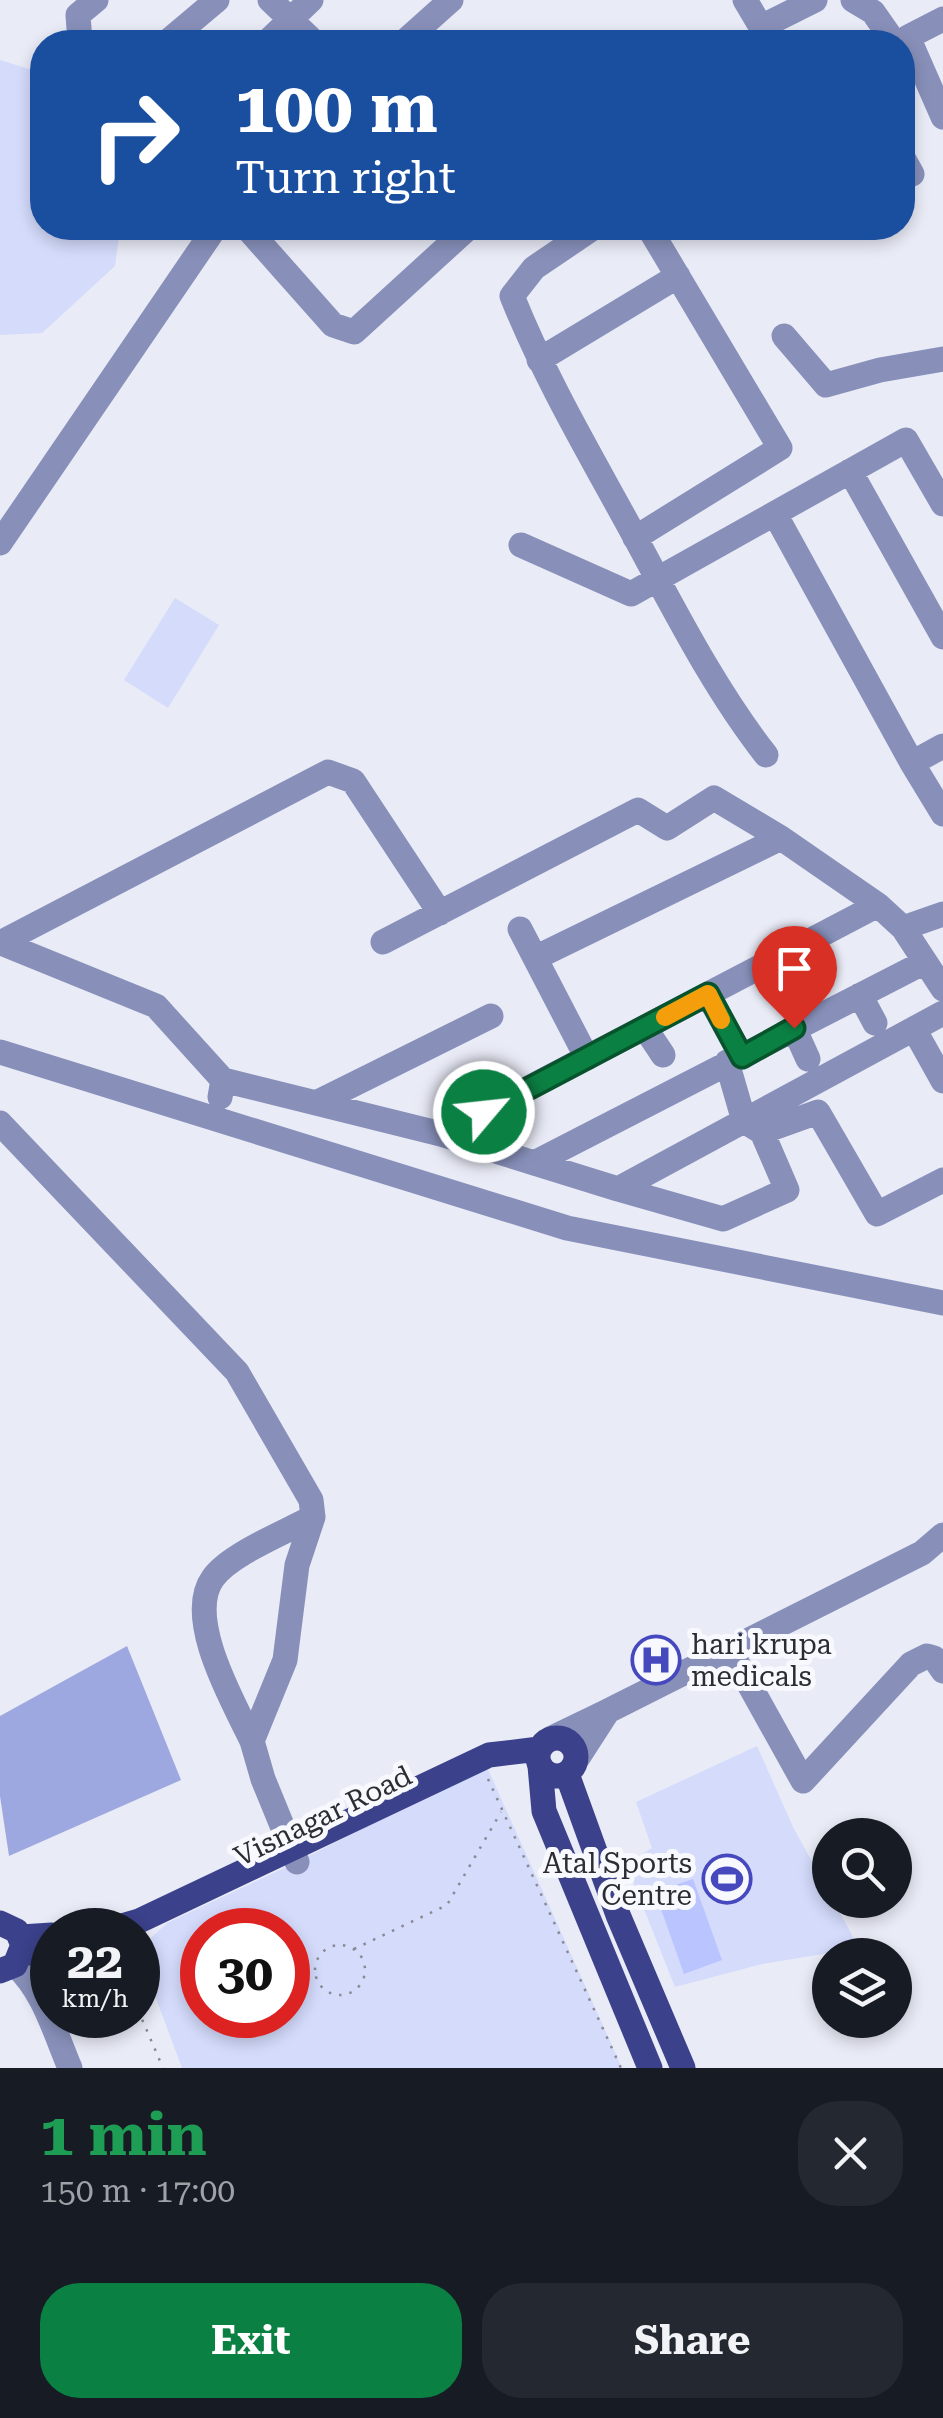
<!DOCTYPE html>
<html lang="en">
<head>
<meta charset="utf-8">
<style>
  body { margin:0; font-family:"Roboto Serif",serif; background:#242831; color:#f1f3f6; height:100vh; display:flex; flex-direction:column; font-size:38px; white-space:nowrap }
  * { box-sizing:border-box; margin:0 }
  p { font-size:32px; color:#9ea1a6 }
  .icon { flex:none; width:55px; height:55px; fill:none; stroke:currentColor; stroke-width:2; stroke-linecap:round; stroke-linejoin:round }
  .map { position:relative; height:2068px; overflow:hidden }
  .panel { display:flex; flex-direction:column; background:#171b24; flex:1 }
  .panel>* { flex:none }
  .guide { position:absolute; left:30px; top:30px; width:885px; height:210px; border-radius:40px; box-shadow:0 5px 15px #0003; background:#1a4fa0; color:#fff; overflow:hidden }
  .fabs { position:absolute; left:812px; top:1818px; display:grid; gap:20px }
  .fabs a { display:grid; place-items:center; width:100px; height:100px; border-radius:50%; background:#171b24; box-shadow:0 5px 15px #0003; font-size:50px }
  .speed { position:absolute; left:30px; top:1908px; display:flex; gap:20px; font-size:50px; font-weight:700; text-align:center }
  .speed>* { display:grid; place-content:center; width:130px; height:130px; border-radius:50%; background:#171b24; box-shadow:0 5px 15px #0003; line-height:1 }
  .speed small { font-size:25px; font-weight:400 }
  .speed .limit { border:15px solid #d22; background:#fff; color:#111 }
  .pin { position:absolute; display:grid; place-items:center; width:85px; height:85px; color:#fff; margin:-102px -42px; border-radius:50% 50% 50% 0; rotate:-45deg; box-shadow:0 0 10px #0007 }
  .pin .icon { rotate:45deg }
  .me { position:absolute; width:110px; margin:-55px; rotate:62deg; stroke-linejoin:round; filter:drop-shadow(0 0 8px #0008) }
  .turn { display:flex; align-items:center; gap:35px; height:210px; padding:0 40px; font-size:45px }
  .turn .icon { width:130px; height:130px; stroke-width:2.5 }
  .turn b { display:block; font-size:70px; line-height:85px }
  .round { display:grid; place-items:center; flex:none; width:105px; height:105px; border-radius:40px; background:#242831 }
  .summary { display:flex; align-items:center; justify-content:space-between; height:170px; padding:0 40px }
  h1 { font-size:60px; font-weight:700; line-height:75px; color:#1e9e55 }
  .button { display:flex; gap:20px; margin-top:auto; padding:20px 40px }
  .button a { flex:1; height:115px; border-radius:40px; background:#0b8043; color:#fff; font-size:40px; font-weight:700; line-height:115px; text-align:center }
  .button a+a { background:#242831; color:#f1f3f6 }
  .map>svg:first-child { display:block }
  .green { fill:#d4dbfb; fill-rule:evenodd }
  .water { fill:#bac4fe }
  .building { fill:#9ea8e0 }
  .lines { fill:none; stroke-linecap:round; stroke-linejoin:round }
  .path { stroke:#898a93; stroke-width:2.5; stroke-dasharray:2.5 8; stroke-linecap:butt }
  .minor { stroke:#8890ba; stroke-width:25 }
  .major { stroke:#3b418a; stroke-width:25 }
  .route-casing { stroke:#07532c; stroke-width:25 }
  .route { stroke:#0b8043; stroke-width:18 }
  .slow { stroke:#f59e0b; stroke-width:18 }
  .labels { text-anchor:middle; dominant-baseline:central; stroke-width:10; stroke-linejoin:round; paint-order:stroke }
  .poi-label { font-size:28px; fill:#2c2d32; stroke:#f8f9fe; text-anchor:start }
  .street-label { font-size:28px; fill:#2c2d32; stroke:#f8f9fe }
</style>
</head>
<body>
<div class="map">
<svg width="943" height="2068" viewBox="0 0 943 2068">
  <rect width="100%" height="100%" fill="#e9ebf7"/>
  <!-- green -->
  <path class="green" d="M0,60L42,73V228H120L115,266L42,333L0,335Z
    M175,598L219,625L168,708L124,680Z
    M757,1746L793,1827L859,1948L762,1964L675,1987L626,1864L652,1848L636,1802Z
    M486,1765L622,2068H182L138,1950L167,1923L297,1862ZM202,1930H288V2015H202Z"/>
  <!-- water -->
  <path class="water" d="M693,1879L722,1960L684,1974L655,1892Z"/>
  <!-- building -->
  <path class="building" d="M127,1646L181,1780L9,1856L0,1796V1716Z"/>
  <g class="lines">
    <!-- path -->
    <path class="path" d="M488,1779L621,2068
      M315 1970a25 25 0 1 1 50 0a25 25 0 1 1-50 0Z
      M354,1949L447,1905L501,1812
      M138,2010L163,2068"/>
    <!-- minor -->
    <path class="minor" d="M270,0L314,42
      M745,0L761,27L815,0
      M853,0L873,12L894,42
      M943,19L908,37L943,117
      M80,42L78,15L96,0
      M167,42L217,0
      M267,42L311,0
      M404,42L451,0
      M902,156L912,174
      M247,228L333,325L354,332L468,228
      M593,228L534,268L512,296C544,376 588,451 629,526C671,603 712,686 766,755
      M784,336L826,385L880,370L943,359
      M539,360L678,276
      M850,471L943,637
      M775,514L912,763
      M635,538L780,448L649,228
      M0,543L215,228
      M521,545L631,594L906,440L943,504
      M943,746L912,763L943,814
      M903,928L943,989
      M520,929L587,1058
      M383,942L638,810L667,828L714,798L781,838
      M0,943L328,772L353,781L440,913
      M1,943L156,1006L223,1080L220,1097
      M535,958L781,838L878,905
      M770,962L791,999
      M708,995L742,1057
      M860,995L875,1023
      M645,1028L663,1055
      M794,1028L808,1059
      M914,1029L943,1081
      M0,1052L567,1228L943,1303
      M727,1062L744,1121L762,1132L818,1112L877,1214L943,1180
      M223,1080L441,1134L878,905L903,928L943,914
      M316,1103L491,1016
      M0,1123L237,1372L311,1500L313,1517L297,1565L285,1660L252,1741L263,1779L297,1862
      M441,1134L618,1189L943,1013
      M534,1163L925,962
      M618,1189L723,1219L787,1190L762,1132
      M730,1650L803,1781L911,1664L927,1656L934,1658L943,1671
      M552,1738L608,1711
      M252,1741C234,1703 184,1618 213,1578C230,1554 286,1532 313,1517
      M577,1759L608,1711L922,1553L943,1535
      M15,1965C44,1991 55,2033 70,2068"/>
    <!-- major -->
    <path class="major" d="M538 1757a19 19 0 1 1 38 0a19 19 0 1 1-38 0Z
      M540,1766L544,1811L650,2068
      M567,1774L618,1915L683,2068
      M0,1923L17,1931L23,1945L15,1965L0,1971
      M108,1930L139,1921L489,1755L539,1749
      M21,1937L52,1935
      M22,1952L52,1955"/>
  </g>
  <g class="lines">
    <!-- route casing -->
    <g class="route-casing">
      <path id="route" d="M484,1112L708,994L742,1057L794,1028"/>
    </g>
    <!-- route -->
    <use href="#route" class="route"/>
    <!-- slow -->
    <path class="slow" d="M665,1017L708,994L721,1020"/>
  </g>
  <!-- icons -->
  <defs>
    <g id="hospital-ring" transform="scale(2.5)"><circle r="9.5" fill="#f8f9fe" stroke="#4648bd" stroke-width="1.5"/><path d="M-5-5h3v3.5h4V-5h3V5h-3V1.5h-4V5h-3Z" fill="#4648bd"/></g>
    <g id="stadium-ring" transform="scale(2.5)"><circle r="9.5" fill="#f8f9fe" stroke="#4648bd" stroke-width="1.5"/><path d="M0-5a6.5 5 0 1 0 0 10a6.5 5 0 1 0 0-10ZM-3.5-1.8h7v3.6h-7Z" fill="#4648bd"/></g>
  </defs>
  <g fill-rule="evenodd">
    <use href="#hospital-ring" x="656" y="1660"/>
    <use href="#stadium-ring" x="727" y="1879"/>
  </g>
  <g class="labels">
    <!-- poi labels -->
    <g class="poi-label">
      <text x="691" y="1644">hari krupa<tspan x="691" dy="32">medicals</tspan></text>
      <text x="692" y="1863" text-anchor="end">Atal Sports<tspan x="692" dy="32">Centre</tspan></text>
    </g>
    <!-- street labels -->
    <g class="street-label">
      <text transform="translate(323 1816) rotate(-26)">Visnagar Road</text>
    </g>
  </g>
</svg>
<div class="fabs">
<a><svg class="icon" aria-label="search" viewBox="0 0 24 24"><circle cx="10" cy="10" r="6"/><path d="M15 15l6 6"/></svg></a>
<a><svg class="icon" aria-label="layers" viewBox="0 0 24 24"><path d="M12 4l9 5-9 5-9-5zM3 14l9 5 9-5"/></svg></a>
</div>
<div class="speed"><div>22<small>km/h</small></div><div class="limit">30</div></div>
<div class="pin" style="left:794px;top:1028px;background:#d93025"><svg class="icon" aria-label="arrive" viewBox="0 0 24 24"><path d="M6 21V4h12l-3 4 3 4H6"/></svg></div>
<svg class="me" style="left:484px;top:1112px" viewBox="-20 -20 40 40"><circle r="17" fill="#0b8043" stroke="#fff" stroke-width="3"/><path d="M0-11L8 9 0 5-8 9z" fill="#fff"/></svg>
<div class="guide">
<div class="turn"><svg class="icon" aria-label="right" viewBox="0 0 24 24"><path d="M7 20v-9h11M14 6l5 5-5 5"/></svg><div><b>100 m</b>Turn right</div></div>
</div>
</div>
<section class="panel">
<div class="summary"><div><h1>1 min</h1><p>150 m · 17:00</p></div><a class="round"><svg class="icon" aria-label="close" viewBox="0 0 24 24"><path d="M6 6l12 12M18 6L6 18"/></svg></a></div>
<div class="button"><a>Exit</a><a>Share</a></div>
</section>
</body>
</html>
